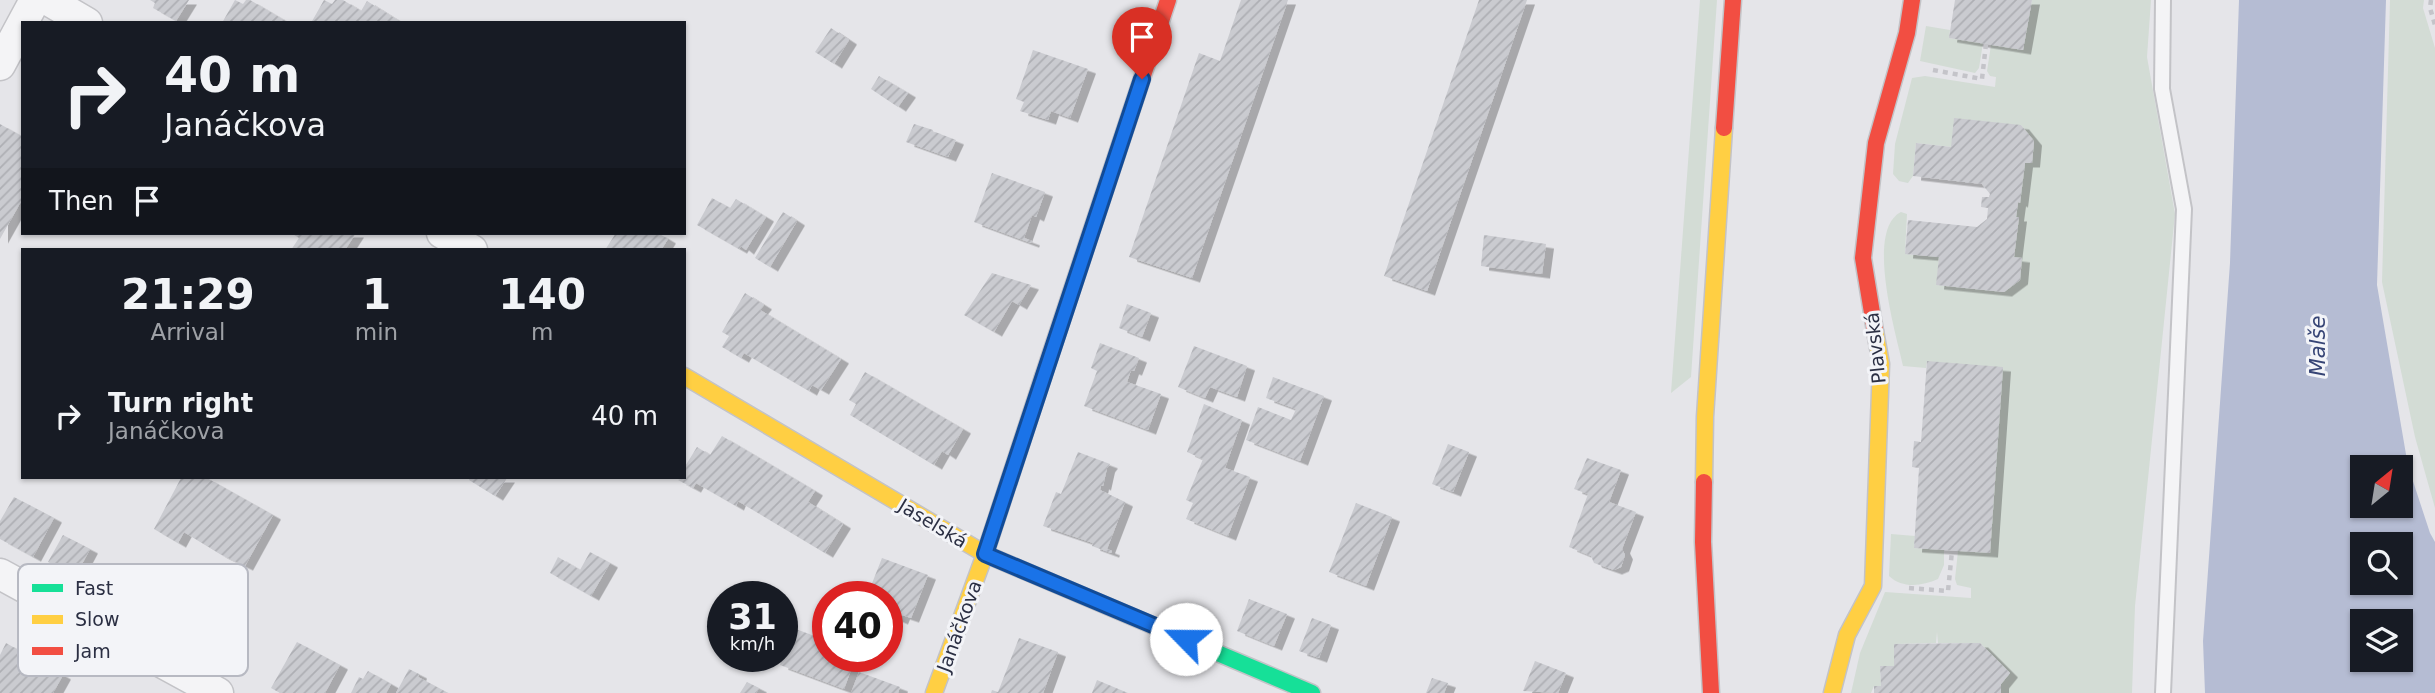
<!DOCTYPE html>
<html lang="en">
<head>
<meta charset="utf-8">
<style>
  body { margin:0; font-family:"DejaVu Sans",sans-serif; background:#20242c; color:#f1f3f6; height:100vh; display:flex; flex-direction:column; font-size:26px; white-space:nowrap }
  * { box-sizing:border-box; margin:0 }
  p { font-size:23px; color:#9ea1a6 }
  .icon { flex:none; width:38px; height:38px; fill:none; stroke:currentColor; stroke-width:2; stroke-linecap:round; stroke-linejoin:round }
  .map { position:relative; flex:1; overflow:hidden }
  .details { position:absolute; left:21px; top:248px; width:665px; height:231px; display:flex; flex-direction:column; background:#171b24; border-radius:0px; box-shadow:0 2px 5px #0004 }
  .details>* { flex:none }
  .hud { position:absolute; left:21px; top:21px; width:665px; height:214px; border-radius:0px; box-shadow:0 2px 5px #0004; background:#171b24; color:#f1f3f6; overflow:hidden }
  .needle { width:46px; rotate:30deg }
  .tools { position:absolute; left:2350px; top:455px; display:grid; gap:14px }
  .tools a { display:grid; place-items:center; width:63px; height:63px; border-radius:0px; background:#171b24; box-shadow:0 2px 5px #0004; font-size:35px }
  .speed { position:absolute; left:707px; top:581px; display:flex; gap:14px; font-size:35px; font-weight:700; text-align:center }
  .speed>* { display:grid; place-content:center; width:91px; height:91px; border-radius:50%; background:#171b24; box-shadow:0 2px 5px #0004; line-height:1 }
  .speed small { font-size:18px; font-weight:400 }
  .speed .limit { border:10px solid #d22; background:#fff; color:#111 }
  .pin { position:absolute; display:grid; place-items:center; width:60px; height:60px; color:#fff; margin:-72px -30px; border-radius:50% 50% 50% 0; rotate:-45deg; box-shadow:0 0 7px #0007 }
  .pin .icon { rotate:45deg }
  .me { position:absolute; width:77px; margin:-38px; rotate:293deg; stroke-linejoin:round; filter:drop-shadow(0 0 5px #0008) }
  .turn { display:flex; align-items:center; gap:24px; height:147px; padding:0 28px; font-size:32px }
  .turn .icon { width:91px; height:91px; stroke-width:2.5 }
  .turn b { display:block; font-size:49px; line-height:60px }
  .then { display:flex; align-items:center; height:66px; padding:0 28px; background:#0003; gap:14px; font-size:26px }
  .eta { display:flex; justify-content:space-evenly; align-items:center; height:119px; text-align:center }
  .eta b { font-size:42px; font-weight:700; line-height:49px }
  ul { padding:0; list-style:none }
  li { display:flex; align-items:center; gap:21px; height:98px; padding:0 28px }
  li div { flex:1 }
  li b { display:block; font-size:26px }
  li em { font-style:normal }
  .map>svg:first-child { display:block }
  .grass { fill:#d3dcd5 }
  .water { fill:#b5bcd3; fill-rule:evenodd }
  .building { fill:url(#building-hatch); filter:url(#shadow) }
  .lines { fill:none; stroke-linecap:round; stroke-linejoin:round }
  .lane-casing { stroke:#c3c3c7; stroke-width:18 }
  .street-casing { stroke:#c3c3c7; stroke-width:33 }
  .fast-casing { stroke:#c3c3c7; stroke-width:19 }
  .slow-casing { stroke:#c3c3c7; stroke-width:19 }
  .jam-casing { stroke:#c3c3c7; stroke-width:19 }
  .path { stroke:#c4c4c9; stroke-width:4.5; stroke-dasharray:5 5; stroke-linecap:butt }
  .lane { stroke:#f4f4f6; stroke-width:14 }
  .street { stroke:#f4f4f6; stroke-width:30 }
  .fast { stroke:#16e098; stroke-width:16 }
  .slow { stroke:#ffcf43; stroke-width:16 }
  .jam { stroke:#f24e42; stroke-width:16 }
  .route-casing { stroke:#114b97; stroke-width:18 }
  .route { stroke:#1a73e8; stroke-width:12 }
  .labels { text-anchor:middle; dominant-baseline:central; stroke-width:6; stroke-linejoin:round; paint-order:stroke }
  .street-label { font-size:19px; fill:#2b2f43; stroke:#f3f4f8 }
  .water-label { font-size:21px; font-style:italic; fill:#364475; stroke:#f3f4f8 }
  .key { fill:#f3f4f8; stroke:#b7b9c2; stroke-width:2 }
  .key-label { font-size:19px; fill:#2b2f43 }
</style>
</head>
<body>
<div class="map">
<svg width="2435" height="693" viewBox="0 0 2435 693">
  <defs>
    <pattern id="building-hatch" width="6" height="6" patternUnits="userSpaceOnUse" patternTransform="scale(1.75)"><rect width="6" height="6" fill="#cacbd0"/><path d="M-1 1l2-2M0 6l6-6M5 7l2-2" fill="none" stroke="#aeafb4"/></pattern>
    <filter id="shadow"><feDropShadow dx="8" dy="4.5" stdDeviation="0" flood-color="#0004"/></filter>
  </defs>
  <rect width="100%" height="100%" fill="#e5e5e9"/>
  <!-- grass -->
  <path class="grass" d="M1700,0H1717L1691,377L1671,393Z
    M2032,0H2151L2147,57L2175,214L2135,606L2132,693H2001V684L2010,673L1980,643H1938L1937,632L1936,643L1894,644V666H1880L1881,686H1874L1871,693H1851L1860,653L1885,592L1971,598V588L1957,585L1955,579L1958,551L1990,552L1927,361L1926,368L1903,366C1896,334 1865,230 1901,212L1907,214L1905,254L1939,257L1937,285L2004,292L2020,280L2014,257L2019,217H2016L2025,163L2032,162L2034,142L2021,125L1951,147L1916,143L1913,176L1908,183L1899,181L1893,174L1895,144L1912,78L1925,76L1995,87L1996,77L1990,76L1987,71L1991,45L2023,50Z
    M2390,0H2424L2423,8L2435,48V508L2415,437L2382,282Z
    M1926,26L1950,30L1949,38L1983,43L1979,68L1975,73L1920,61Z
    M1891,534L1915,536L1914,548L1944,550V565L1938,579C1922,586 1903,589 1889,576Z"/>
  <!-- water -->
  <path class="water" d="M2239,0H2386L2377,285L2408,466L2430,533L2435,542V693H2205L2203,641L2230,263ZM2362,467H2401V506H2362ZM2362,544H2401V583H2362ZM2362,621H2401V660H2362Z"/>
  <!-- building -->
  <path class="building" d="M150,0H189L176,21L153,8L155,3Z
    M235,0L243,4L246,0H250L289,23H222Z
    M324,0L332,4L335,0H343L361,11L367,1L399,21L398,23H311Z
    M1241,0H1288L1192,278L1129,257L1199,53L1220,61Z
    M1479,0H1527L1427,291L1384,276Z
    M1955,0H2032L2023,50L1949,38Z
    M831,28L849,40L834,64L815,52Z
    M1033,50L1088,69L1070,118L1051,111L1048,120L1020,111L1024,102L1016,99Z
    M879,76L908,93L898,107L871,89Z
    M1954,118L2021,125L2034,141L2032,163H2025L2020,203L2018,202L2016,217H2019L2014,257L2022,258L2020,280L2004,292L1936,285L1939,257L1905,254L1908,220L1977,227L1987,219L1988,208L1981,207L1982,197H1989L1990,194L1982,184L1913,176L1916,143L1951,147Z
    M0,124L23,137V198L0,239Z
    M914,124L933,130V133L935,132L956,140L948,157L906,142Z
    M992,173L1045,192L1036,217L1032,215L1024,238L1032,241L1031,243L974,222Z
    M712,198L730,208L736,199L766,217L746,250L741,246L739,249L697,225Z
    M783,212L797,221L770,267L755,258Z
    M291,233H356L345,250L324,248L323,250H291L299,238Z
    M616,233H658L668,239L661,250H605Z
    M1484,235L1546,244L1542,274L1481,266Z
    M992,273L1031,285L1019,305L1012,301L994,332L964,315Z
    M745,293L764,305L760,310L841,359L821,390L812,385L809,391L744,353L741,358L722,347L729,336L722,332Z
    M1127,304L1151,313L1142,337L1119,328Z
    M1100,343L1139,358L1134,371L1131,370L1127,382L1161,394L1148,430L1084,406L1097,371L1091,368Z
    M1194,346L1247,366L1237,397L1210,387L1205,398L1178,387Z
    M1927,361L2003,367L1990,553L1914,548L1919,468L1912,467L1914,441L1921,442Z
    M865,372L963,429L948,455L942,451L934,465L850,415L856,404L849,400Z
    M1273,377L1324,396L1300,461L1246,440L1258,407L1291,420L1296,409L1266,398Z
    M1204,404L1242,420L1225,468L1250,477L1228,536L1186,519L1193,503L1186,500L1203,459L1187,452Z
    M722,436L815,491L808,502L843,524L825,553L738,501L736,506L696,483L693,488L678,480L684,478V468L697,447L710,455Z
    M1448,444L1469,452L1453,492L1432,484Z
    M1078,452L1110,464L1107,468L1103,486L1101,485L1100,490L1125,502L1107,549L1112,551L1111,553L1092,546L1093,543L1043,526L1056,492L1061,494Z
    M1587,458L1621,470L1609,502L1636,512L1622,549L1625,555L1621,567L1614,570L1594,563L1591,556L1569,547L1588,494L1574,489Z
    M181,478H207L273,515L245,566L220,554L184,532L178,543L154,529Z
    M470,478H507L495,496L469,480Z
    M14,497L54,518L33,557L0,539V521Z
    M1356,503L1392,517L1366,586L1329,572Z
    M63,535L90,549L75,577L48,562Z
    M590,552L610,563L591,596L550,573L558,557L580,570Z
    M882,558L928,575L911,618L902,615L900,620L887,614V597L867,596Z
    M1249,599L1287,614L1274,646L1237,631Z
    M1312,618L1331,625L1319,658L1299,651Z
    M793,628L828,641V656H856L844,689L780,665Z
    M1019,638L1058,652L1043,693H991L992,690L998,692Z
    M297,642L340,665L325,693H280L271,688Z
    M6,643L63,675L53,693H0V655Z
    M1980,643L2010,673L2001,684V693H1874V686H1881L1880,666H1894V644Z
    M1535,661L1566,673L1558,693L1523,691Z
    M409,669L419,674L418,677L448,693H396Z
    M368,671L391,684L386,693H351L359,677L363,679Z
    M859,672L900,687L898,693H851Z
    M1432,678L1448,683L1444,693H1426Z
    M1097,680L1128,693H1092Z
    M747,682L759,688L756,693H740Z"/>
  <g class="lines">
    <!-- lane casing -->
    <g class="lane-casing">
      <path id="lane" d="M2163,693L2184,209L2162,89L2163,0"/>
    </g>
    <!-- street casing -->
    <g class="street-casing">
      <path id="street" d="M48,0L87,23
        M0,65L35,0
        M442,233L472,250
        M0,574L218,693"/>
    </g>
    <!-- fast casing -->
    <g class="fast-casing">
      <path id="fast" d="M1201,646L1312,693"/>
    </g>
    <!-- slow casing -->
    <g class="slow-casing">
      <path id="slow" d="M684,376L985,554L1201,646
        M1704,482L1705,417L1724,128
        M934,693L985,554L1043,377
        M1832,693L1847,635L1873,586L1881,364L1875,331"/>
    </g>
    <!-- jam casing -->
    <g class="jam-casing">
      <path id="jam" d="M1724,128L1733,0
        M1875,331L1863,258L1876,143L1907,33L1912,0
        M1043,377L1168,0
        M1704,482L1703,542L1711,693"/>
    </g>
    <!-- path -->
    <path class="path" d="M2431,0L2430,8L2435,25
      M1933,70L1982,79L1986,44
      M1909,588L1948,591L1952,551"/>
    <!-- lane -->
    <use href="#lane" class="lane"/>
    <!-- street -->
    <use href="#street" class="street"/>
    <!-- fast -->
    <use href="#fast" class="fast"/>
    <!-- slow -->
    <use href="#slow" class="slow"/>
    <!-- jam -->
    <use href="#jam" class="jam"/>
  </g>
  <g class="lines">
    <!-- route casing -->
    <g class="route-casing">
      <path id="route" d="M1142,79L985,554L1186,639"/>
    </g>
    <!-- route -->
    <use href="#route" class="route"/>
  </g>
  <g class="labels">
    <!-- street labels -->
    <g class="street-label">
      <text transform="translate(1875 348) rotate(-96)">Plavská</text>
      <text transform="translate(933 523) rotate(31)">Jaselská</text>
      <text transform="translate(959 626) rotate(-70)">Janáčkova</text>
    </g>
    <!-- water labels -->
    <g class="water-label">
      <text transform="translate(2318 346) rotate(-90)">Malše</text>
    </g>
  </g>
  <!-- legend -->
  <rect x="18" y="564" width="230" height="112" rx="10" class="key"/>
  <rect x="32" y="584" width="31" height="8" fill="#16e098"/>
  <rect x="32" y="615" width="31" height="9" fill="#ffcf43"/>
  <rect x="32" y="647" width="31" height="8" fill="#f24e42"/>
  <g class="key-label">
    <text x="75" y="595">Fast</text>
    <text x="75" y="626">Slow</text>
    <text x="75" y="658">Jam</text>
  </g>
</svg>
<div class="tools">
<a><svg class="needle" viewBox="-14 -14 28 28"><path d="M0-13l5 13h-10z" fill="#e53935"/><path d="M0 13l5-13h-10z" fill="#9ea1a6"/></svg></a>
<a><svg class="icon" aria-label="search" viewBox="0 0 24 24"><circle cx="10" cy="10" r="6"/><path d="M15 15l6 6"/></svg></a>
<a><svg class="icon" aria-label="layers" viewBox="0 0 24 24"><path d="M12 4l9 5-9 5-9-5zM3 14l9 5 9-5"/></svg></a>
</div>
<div class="speed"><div>31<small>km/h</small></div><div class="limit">40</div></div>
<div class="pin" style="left:1142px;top:79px;background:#d93025"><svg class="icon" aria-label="arrive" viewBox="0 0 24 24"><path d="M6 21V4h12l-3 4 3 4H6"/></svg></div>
<svg class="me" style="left:1186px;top:639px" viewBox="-20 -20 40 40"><circle r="19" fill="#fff"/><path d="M0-13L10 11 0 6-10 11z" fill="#1a73e8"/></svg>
<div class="hud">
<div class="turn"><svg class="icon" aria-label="right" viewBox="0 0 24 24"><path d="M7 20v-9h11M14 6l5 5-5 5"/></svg><div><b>40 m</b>Janáčkova</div></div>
<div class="then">Then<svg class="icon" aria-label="arrive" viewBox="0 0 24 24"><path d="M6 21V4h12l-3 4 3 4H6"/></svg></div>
</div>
<section class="details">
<div class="eta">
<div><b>21:29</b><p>Arrival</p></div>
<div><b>1</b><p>min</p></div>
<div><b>140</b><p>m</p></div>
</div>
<ul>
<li><svg class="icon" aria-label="right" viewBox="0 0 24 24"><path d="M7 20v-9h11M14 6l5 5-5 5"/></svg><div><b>Turn right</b><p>Janáčkova</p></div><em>40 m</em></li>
</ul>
</section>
</div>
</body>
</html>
